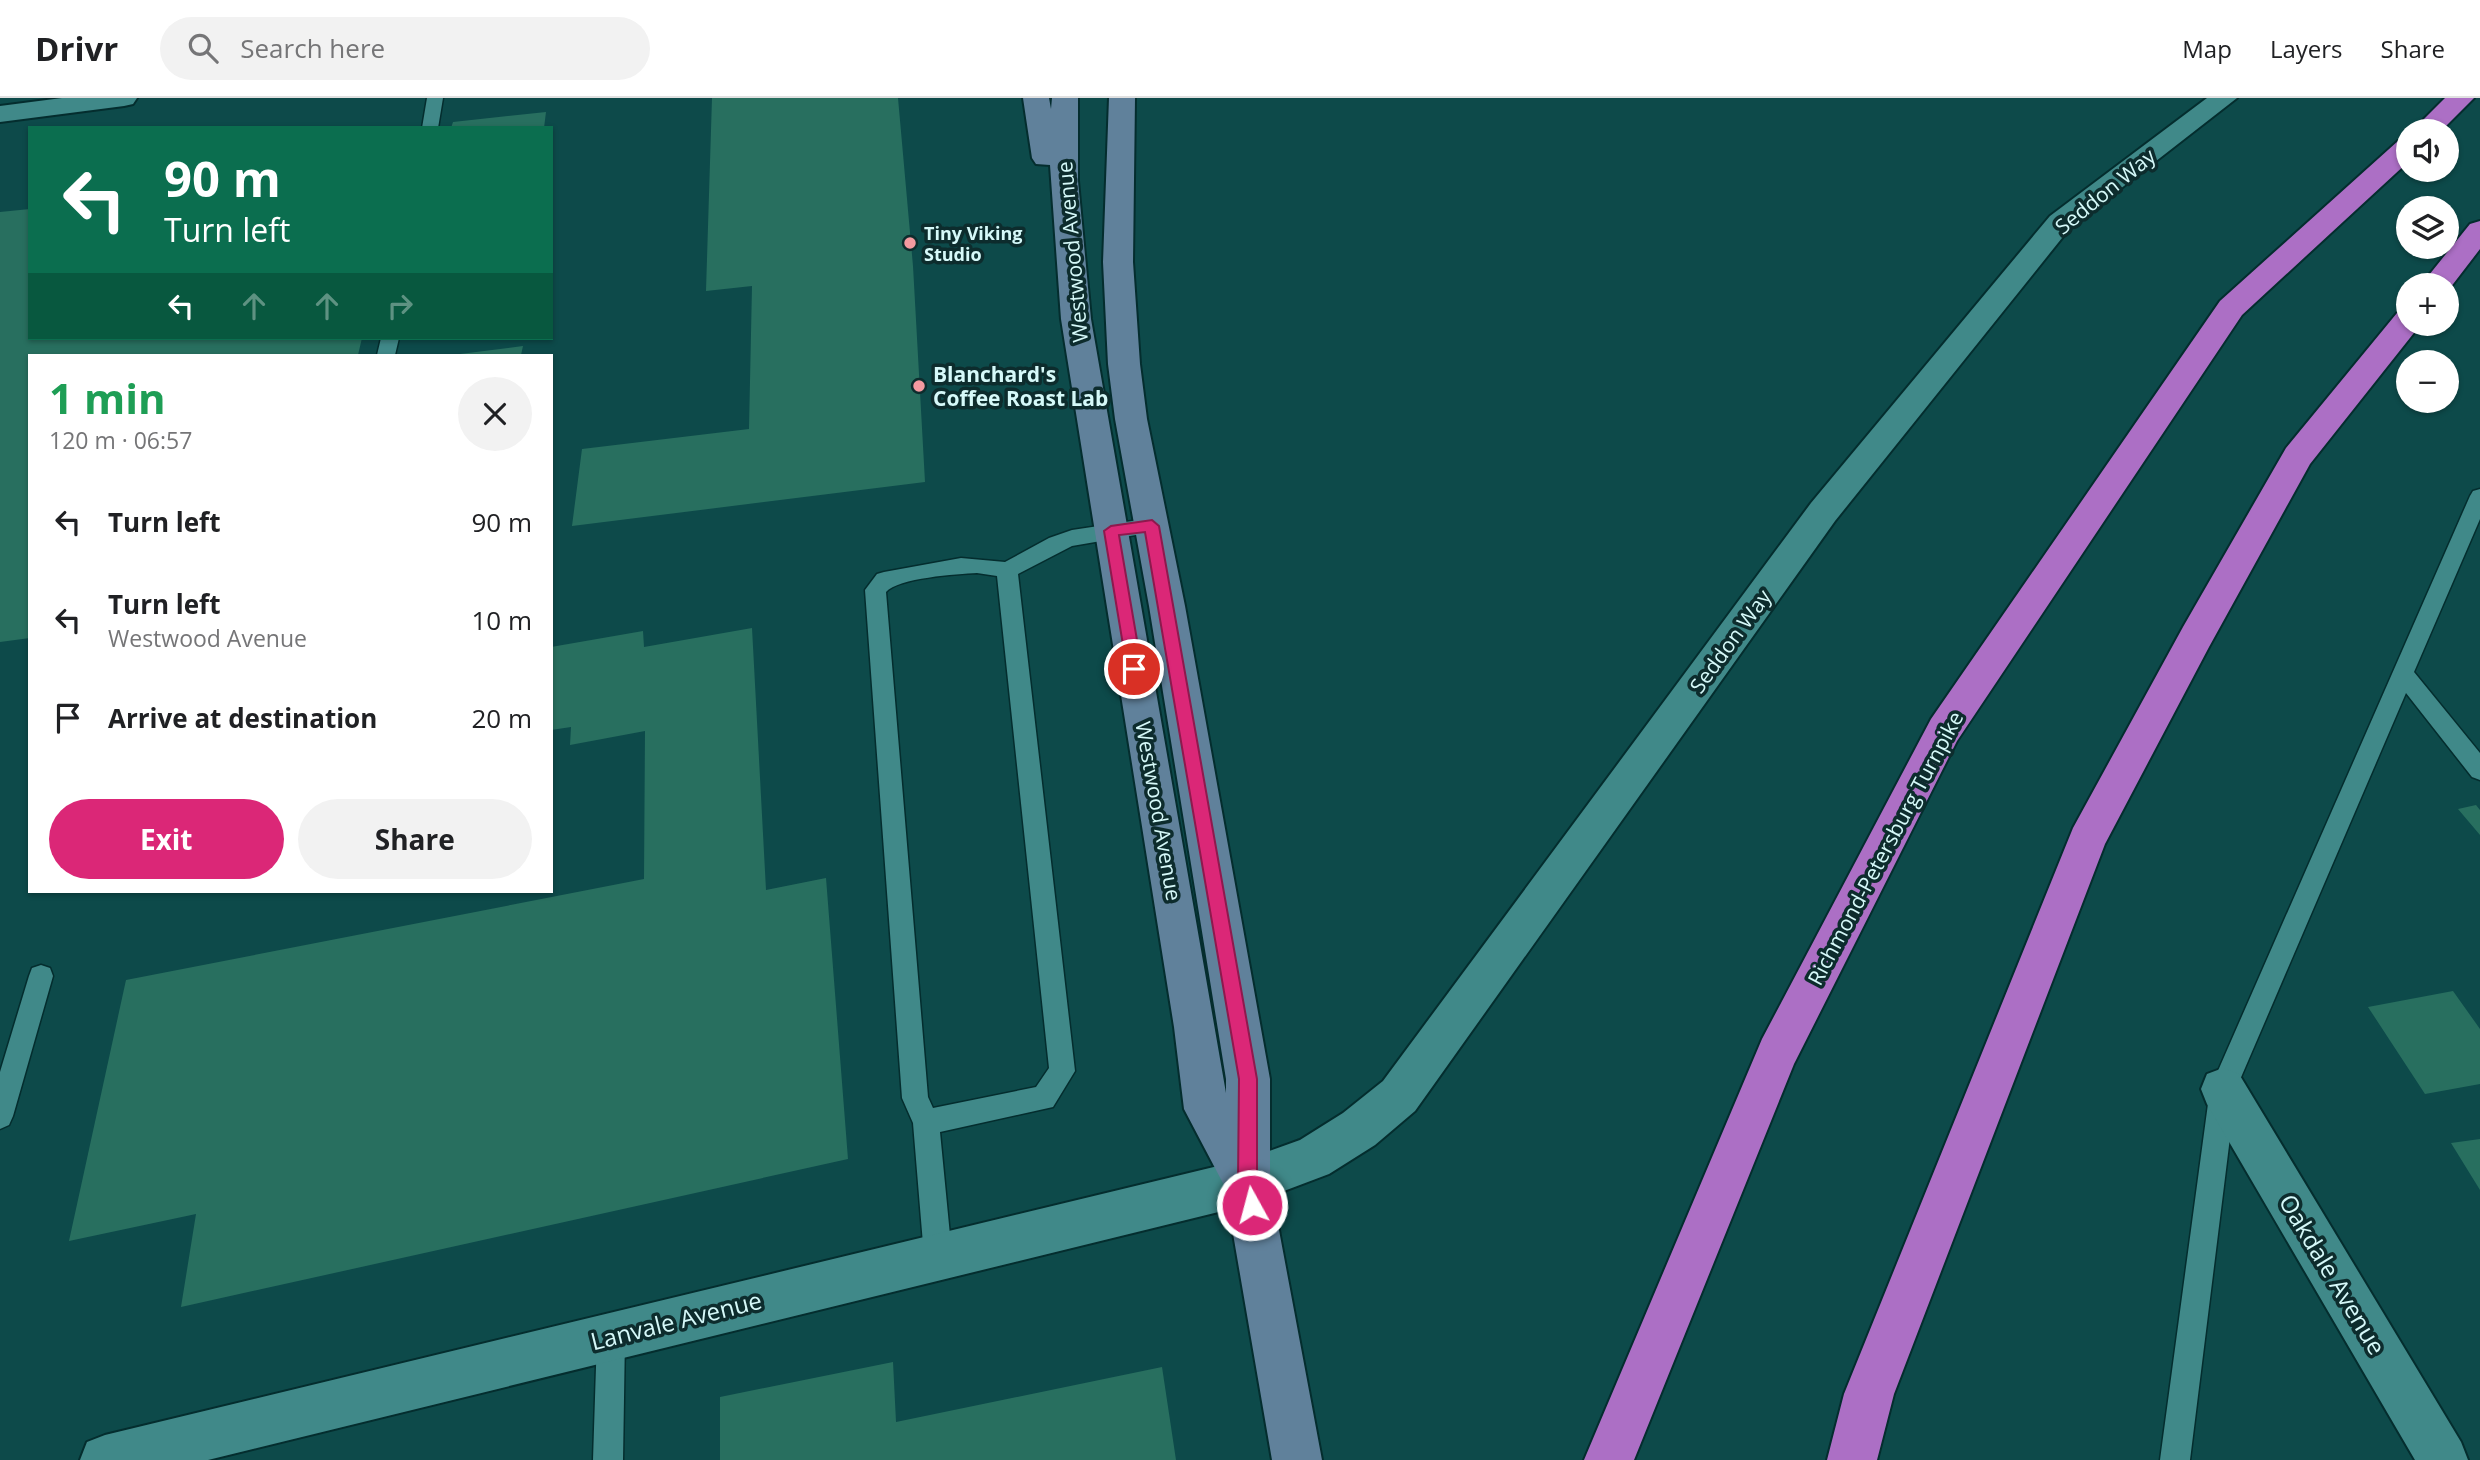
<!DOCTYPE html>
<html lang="en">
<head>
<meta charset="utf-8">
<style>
  body { margin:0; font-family:"Open Sans",sans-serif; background:#f2f2f2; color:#202124; height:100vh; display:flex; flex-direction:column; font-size:26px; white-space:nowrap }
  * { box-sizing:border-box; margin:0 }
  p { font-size:23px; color:#757577 }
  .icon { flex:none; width:38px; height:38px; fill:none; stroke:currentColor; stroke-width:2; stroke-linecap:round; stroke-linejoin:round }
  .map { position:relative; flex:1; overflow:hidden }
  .side { position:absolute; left:28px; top:256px; width:525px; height:539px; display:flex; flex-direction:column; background:#fff; border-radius:0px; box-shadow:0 2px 5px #0004 }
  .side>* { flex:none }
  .hud { position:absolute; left:28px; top:28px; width:525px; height:214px; border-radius:0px; box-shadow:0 2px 5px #0004; background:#0b6e4f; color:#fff; overflow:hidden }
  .fabs { position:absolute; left:2396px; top:21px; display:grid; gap:14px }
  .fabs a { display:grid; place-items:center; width:63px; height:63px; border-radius:50%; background:#fff; box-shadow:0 2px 5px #0004; font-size:35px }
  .pin { position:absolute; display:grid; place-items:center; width:60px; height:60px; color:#fff; margin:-30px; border:4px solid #fff; border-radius:50%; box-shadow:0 2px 7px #0007 }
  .me { position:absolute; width:77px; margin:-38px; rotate:353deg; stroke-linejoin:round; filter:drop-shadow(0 0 5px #0008) }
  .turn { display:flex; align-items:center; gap:24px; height:147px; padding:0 21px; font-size:32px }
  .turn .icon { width:91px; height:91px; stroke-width:2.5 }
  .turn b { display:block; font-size:49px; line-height:60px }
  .lanes { display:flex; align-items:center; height:66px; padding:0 21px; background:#0003; justify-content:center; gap:35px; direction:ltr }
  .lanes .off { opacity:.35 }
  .round { display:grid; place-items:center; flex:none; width:74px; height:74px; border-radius:37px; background:#f2f2f2 }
  .headline { display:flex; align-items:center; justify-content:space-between; height:119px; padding:0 21px }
  h1 { font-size:42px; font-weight:700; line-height:52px; color:#1e9e55 }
  .button { display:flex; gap:14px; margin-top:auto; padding:14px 21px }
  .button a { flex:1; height:80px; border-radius:42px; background:#db2777; color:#fff; font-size:28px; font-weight:700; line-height:80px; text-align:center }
  .button a+a { background:#f2f2f2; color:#202124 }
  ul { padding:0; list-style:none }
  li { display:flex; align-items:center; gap:21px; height:98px; padding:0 21px }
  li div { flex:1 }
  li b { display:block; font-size:26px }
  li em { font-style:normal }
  header { display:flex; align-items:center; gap:42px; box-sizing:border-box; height:98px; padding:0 35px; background:#fff; border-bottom:2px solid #e0e0e0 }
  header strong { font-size:33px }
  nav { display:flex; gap:38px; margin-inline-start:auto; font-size:24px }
  .search { width:490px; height:63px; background:#f2f2f2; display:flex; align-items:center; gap:18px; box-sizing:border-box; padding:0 24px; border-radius:38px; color:#757577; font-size:26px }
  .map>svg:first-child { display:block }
  .building { fill:#286f5f }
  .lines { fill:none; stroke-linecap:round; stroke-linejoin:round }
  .service-casing { stroke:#042d2e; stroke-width:3 }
  .minor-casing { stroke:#042d2e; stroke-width:4 }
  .secondary-casing { stroke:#042d2e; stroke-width:4 }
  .motorway-casing { stroke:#042d2e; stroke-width:4 }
  .service { fill:#408989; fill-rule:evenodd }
  .minor { fill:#408989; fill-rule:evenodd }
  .secondary { fill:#60819b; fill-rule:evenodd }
  .motorway { fill:#ac6fc5; fill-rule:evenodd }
  .route { fill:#db2777; stroke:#8e194d; stroke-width:2 }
  .poi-dot { fill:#f49aa0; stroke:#0d2c2d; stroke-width:2.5 }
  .labels { text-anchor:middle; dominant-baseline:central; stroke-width:7; stroke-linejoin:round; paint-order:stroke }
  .far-poi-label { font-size:18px; font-weight:bold; fill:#d6f9f9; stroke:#0d2c2d; text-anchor:start }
  .street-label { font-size:21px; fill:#d6f9f9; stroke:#0d2c2d }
  .poi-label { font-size:21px; font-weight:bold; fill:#d6f9f9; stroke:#0d2c2d; text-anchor:start }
  .near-street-label { font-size:24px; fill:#d6f9f9; stroke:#0d2c2d }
</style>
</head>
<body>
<header>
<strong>Drivr</strong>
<div class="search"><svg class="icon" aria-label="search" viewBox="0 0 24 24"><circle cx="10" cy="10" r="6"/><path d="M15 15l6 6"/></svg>Search here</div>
<nav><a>Map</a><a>Layers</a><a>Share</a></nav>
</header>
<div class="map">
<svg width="2480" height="1362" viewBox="0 0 2480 1362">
  <rect width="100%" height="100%" fill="#0d4a4a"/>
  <!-- building -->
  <path class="building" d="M712,0H898L913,168L925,384L572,428L582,351L749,331L752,188L706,193Z
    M546,14L544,30H451L453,24Z
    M30,111V240H362L358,257H30V540L0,544V114Z
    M523,248L521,257H460V256Z
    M752,530L766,792L826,780L848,1061L181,1209L196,1116L69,1143L126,882L644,781L645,633L570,647L571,629L551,632V549L643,533L644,549Z
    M2476,707L2480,712V737L2458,711Z
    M2453,893L2480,931V986L2425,996L2368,909Z
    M2480,1041V1092L2451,1045Z
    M893,1264L896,1324L1162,1269L1176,1362H720V1299Z"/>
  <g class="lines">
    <!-- service casing -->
    <g class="service-casing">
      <path id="service" d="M427,0H443L438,30H422Z
        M381,240H399L395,257H377Z
        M2480,391V421L2414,574L2480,655V682L2472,679L2406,595L2236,991L2190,1362H2160L2210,991L2470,398L2473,393Z
        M1152,420L1159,423L1162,428L1159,433L1072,448L1018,476L1075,973L1053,1009L940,1034L952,1158L948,1168L938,1172L928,1168L924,1158L913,1025L902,1000L865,492L877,476L884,474L961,460L1005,464L1049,440L1072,432ZM977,475L997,478L1049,970L1036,989L933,1010L928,999L886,494C898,480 957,476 977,475Z
        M41,867L50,870L53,878L13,1018L9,1027L0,1031V974L29,878L32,870Z
        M611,1224L621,1228L625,1238L623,1362H593L597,1238L601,1228Z"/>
    </g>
    <!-- minor casing -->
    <g class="minor-casing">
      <path id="minor" d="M62,0H137L133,6L124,8L0,24V8Z
        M2207,0H2237L2070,130L1835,423L1415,1013L1375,1047L1329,1076L1247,1107L208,1362H80L87,1344L105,1337L1247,1061L1300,1042L1343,1015L1383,983L1811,405L2050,118Z
        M2223,970L2239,976L2461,1344L2468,1362H2415L2207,1006L2201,991L2207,976Z"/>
    </g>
    <!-- secondary casing -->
    <g class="secondary-casing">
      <path id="secondary" d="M1023,0H1049L1051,11L1052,0H1078V83L1091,221L1226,995V981L1149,508L1115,321L1108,266L1103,164L1109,0H1135L1133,164L1140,266L1147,321L1185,508L1270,981V1084L1322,1362H1272L1225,1089L1184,1011L1174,929L1061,221L1050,67L1036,66L1032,60Z"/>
    </g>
    <!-- motorway casing -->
    <g class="motorway-casing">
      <path id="motorway" d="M2445,0H2474L2441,33H2412Z
        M2408,41V64L2242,217L1957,643L1794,966L1634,1362H1584L1762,941L1931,621L2220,203L2398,43Z
        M2480,123V151L2447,194L2446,187H2421L2470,126Z
        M2408,212V226H2421L2310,366L2209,549L2105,746L1894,1296L1877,1362H1827L1844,1296L2073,730L2183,529L2286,350L2397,215Z"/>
    </g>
    <!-- service -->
    <use href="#service" class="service"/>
    <!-- minor -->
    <use href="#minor" class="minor"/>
    <!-- secondary -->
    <use href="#secondary" class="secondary"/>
    <!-- motorway -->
    <use href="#motorway" class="motorway"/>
  </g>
  <!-- route -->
  <path class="route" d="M1152,422L1159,428L1257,981V1084L1261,1107L1258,1114L1252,1117L1245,1114L1238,1084L1239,981L1145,434L1119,437L1142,571L1134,577L1127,571L1104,433L1111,428Z"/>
  <!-- markers -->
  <g class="poi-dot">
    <circle cx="910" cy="145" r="7"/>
    <circle cx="919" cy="288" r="7"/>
  </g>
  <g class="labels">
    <!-- far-poi labels -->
    <g class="far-poi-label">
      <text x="924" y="135">Tiny Viking<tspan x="924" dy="21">Studio</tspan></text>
    </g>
    <!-- street labels -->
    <g class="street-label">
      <text transform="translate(2105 93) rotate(-39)">Seddon Way</text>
      <text transform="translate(1072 154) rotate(-95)">Westwood Avenue</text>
      <text transform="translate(1730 543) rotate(-54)">Seddon Way</text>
      <text transform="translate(1159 713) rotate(80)">Westwood Avenue</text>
      <text transform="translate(1885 750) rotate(-62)">Richmond-Petersburg Turnpike</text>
    </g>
    <!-- poi labels -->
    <g class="poi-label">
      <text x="933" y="276">Blanchard's<tspan x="933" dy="24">Coffee Roast Lab</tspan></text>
    </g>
    <!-- near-street labels -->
    <g class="near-street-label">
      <text transform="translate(2333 1176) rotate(59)">Oakdale Avenue</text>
      <text transform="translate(676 1222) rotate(-14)">Lanvale Avenue</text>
    </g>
  </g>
</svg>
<div class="fabs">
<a><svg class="icon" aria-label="sound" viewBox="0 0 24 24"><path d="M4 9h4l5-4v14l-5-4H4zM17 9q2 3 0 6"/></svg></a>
<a><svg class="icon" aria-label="layers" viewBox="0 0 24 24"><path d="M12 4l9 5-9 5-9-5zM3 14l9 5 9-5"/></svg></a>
<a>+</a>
<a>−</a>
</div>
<div class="pin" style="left:1134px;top:571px;background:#d93025"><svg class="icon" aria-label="arrive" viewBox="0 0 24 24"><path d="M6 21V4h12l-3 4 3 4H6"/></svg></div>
<svg class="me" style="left:1252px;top:1107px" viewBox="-20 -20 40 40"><circle r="17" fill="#db2777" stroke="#fff" stroke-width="3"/><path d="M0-11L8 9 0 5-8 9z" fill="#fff"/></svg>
<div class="hud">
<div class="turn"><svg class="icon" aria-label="left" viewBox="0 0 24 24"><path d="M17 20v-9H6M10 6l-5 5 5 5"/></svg><div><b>90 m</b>Turn left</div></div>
<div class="lanes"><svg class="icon" aria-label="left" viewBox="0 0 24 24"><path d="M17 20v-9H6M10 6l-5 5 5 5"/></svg><svg class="icon off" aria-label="ahead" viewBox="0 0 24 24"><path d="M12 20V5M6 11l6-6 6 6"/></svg><svg class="icon off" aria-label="ahead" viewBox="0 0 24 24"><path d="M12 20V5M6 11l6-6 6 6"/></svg><svg class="icon off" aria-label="right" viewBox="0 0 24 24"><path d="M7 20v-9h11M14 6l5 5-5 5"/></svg></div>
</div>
<section class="side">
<div class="headline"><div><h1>1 min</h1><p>120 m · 06:57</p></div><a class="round"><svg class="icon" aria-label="close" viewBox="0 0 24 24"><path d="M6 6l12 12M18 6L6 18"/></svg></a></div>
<ul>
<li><svg class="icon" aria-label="left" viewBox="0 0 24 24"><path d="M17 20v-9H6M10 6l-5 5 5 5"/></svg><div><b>Turn left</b></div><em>90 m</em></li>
<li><svg class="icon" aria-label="left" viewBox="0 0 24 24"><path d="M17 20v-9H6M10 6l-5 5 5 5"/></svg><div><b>Turn left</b><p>Westwood Avenue</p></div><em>10 m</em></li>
<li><svg class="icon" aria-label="arrive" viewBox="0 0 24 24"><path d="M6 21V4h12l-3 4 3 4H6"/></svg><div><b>Arrive at destination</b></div><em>20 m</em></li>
</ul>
<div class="button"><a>Exit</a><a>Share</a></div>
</section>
</div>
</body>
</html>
